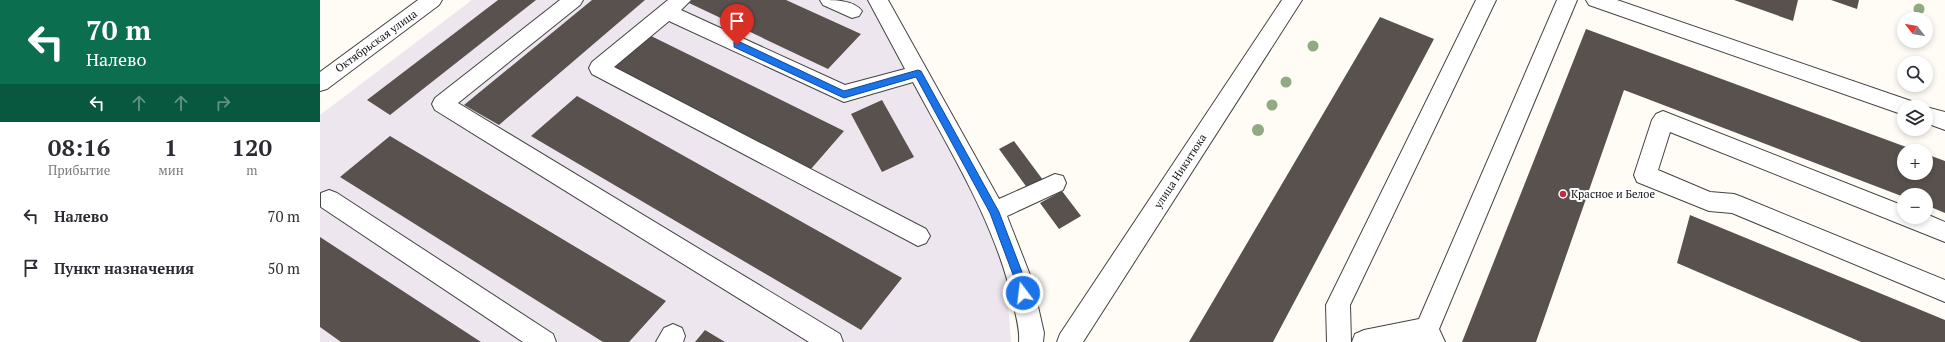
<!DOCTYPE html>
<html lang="ru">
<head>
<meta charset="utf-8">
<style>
  body { margin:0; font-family:"PT Serif",serif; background:#f2f2f3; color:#2b2b33; height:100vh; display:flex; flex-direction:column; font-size:15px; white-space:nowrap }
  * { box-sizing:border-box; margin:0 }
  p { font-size:13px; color:#7c7c81 }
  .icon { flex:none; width:22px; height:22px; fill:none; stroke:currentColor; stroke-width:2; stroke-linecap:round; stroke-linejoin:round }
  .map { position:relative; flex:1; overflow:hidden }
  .drawer { display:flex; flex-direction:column; background:#fff; width:320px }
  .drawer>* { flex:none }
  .banner { background:#0b6e4f; color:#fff; overflow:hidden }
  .needle { width:26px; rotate:301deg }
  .tools { position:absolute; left:1577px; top:12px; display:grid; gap:8px }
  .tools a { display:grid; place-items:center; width:36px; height:36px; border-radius:50%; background:#fff; box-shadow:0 2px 6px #0003; font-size:20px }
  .pin { position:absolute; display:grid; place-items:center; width:34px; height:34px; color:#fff; margin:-41px -17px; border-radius:50% 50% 50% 0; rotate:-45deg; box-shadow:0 0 4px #0007 }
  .pin .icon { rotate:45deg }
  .me { position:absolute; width:44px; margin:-22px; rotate:345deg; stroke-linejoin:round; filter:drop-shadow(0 0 3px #0008) }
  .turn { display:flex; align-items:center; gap:14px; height:84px; padding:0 20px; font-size:18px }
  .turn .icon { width:52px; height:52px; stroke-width:2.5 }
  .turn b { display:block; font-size:28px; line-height:34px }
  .lanes { display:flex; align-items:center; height:38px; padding:0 20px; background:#0003; justify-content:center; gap:20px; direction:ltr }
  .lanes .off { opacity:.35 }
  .eta { display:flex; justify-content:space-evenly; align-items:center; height:68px; text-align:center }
  .eta b { font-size:24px; font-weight:800; line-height:28px }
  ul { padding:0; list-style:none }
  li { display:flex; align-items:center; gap:12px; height:52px; padding:0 20px }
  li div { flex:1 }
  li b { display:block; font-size:15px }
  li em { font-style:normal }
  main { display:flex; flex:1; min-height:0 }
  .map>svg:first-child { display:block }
  .industrial { fill:#ede6ee }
  .building { fill:#59514d }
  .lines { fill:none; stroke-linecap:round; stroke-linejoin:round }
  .minor-casing { stroke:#444; stroke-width:2 }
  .minor { fill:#fff; fill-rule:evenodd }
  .tree { fill:#91aa82 }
  .route { fill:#1a73e8; stroke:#114b97 }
  .poi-dot { fill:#bc2e41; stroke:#fff; stroke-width:1.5 }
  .labels { text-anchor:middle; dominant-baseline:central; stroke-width:4; stroke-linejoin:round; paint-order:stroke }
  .street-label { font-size:11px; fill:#111; stroke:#fff }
  .poi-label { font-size:11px; fill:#111; stroke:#fff; text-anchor:start }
</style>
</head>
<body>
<main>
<section class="drawer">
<div class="banner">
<div class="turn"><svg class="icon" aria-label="left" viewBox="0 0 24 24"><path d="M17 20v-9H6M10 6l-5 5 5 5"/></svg><div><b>70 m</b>Налево</div></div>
<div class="lanes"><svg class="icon" aria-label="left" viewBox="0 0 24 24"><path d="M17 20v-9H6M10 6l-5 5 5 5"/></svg><svg class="icon off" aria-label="ahead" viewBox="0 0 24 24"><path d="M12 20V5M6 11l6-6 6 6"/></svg><svg class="icon off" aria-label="ahead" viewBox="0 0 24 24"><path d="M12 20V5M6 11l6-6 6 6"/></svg><svg class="icon off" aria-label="right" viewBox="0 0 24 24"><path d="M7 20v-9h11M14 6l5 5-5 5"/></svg></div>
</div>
<div class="eta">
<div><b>08:16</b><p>Прибытие</p></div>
<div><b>1</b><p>мин</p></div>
<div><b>120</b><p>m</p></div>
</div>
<ul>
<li><svg class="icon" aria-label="left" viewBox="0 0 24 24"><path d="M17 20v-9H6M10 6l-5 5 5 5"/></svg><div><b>Налево</b></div><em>70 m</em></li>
<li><svg class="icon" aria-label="arrive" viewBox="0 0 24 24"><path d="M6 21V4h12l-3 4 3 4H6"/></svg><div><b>Пункт назначения</b></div><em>50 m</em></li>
</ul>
</section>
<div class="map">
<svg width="1625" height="342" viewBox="0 0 1625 342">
  <rect width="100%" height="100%" fill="#fefcf5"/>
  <!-- industrial -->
  <path class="industrial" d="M152,0H552L684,251L691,342H0V115Z"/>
  <!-- building -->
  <path class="building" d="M178,0H216L70,115L47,100Z
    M272,0H325L179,125L144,105Z
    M372,0H466L541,34L508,69L369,3Z
    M1414,0H1478L1473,21Z
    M1511,0H1539L1537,9Z
    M1060,17L1114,39L953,342H869Z
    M1266,29L1597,151H1584V173H1606V154L1625,161V213L1606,205V195H1584V197L1304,90L1216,342H1142Z
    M327,34L524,131L491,169L292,66Z
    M257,96L582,278L541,330L211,136Z
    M562,100L594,157L562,172L531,114Z
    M70,136L346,301L309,342H283L20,177Z
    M694,141L723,180L708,189L679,149Z
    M742,191L761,216L739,229L720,203Z
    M1370,215L1625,320V342H1541L1357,263Z
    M0,237L161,342H21L0,327Z
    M385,330L405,342H375Z"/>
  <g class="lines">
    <!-- minor casing -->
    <g class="minor-casing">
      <path id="minor" d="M98,0H122L119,5L7,89L0,91V72Z
        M240,0H263L260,5L138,103L520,334L523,342H489L115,110L112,104L115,98Z
        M348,0H371L361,10L525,85L585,69L548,0H568L679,199L735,174L743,176L746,183L743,190L687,216L712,280L724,333L723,342H699C700,329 696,316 693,303C676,224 631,153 593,82L524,102L349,21L294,67L606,229L610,236L606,243L598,246L272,74L269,68L272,62Z
        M500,0C515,0 534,0 542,11L539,16L532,18L503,5Z
        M962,0H982L763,342H737L740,334Z
        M1156,0H1176L1030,305L1031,342H1007L1006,305Z
        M1237,0H1257L1119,329L1125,342H1032L1035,334L1044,330L1099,319Z
        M1266,0H1297L1591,101L1594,107H1584V115L1269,5Z
        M1605,107H1606L1625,112V130L1606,123V107Z
        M1343,111L1584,206V217H1606V214L1625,222V242L1350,132L1338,170L1390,192L1414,194L1422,197L1625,280V302L1412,213L1389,211L1317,182L1314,175L1332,120L1336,114Z
        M9,190L17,193L233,334L236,342H203L1,207V193Z
        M353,324L362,328L365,336L363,342H336L344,328Z"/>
    </g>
    <!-- minor -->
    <use href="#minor" class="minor"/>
  </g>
  <!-- trees -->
  <g class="tree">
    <circle cx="1599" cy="9" r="5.5"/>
    <circle cx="993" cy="46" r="5.5"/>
    <circle cx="966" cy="82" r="5.5"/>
    <circle cx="952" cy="105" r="5.5"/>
    <circle cx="938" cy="130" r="6"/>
  </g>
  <!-- route -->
  <path class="route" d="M414,42H420L524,91L598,70L601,71L679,212L705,280L708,293L706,296H699L695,280L670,213L596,77L524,98L414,47Z"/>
  <!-- markers -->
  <circle class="poi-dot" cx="1243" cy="194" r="4"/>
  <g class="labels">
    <!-- street labels -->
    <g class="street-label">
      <text transform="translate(56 41) rotate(-36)">Октябрьская улица</text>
      <text transform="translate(860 171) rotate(-57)">улица Никитюка</text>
    </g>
    <!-- poi labels -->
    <g class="poi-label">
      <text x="1251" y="194">Красное и Белое</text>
    </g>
  </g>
</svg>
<div class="tools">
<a><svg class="needle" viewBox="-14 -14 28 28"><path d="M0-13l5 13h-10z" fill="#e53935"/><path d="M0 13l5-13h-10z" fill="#7c7c81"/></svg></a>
<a><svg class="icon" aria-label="search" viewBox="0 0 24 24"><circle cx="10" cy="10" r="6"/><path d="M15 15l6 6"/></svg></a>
<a><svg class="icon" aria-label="layers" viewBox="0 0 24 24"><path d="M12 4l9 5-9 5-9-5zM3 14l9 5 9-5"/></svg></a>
<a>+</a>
<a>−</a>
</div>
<div class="pin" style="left:417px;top:45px;background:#d93025"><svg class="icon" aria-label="arrive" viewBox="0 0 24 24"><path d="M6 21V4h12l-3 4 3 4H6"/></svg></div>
<svg class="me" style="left:703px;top:293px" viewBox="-20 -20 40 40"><circle r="17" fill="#1a73e8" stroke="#fff" stroke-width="3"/><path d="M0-11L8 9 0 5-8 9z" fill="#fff"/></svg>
</div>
</main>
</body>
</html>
